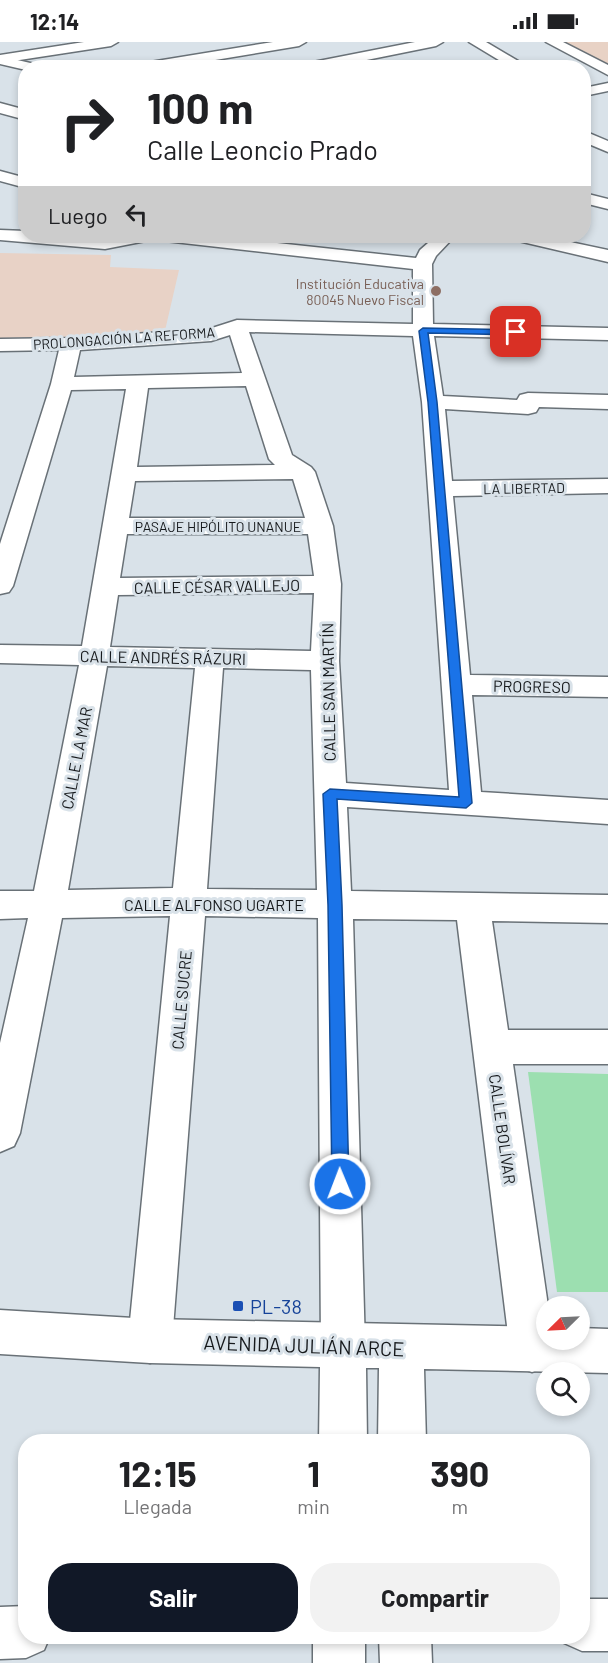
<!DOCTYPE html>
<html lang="es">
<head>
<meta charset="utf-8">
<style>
  body { margin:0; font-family:Barlow,sans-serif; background:#f2f2f2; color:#202124; height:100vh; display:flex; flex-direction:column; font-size:22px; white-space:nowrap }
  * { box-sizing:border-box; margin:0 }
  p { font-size:20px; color:#757577 }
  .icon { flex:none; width:33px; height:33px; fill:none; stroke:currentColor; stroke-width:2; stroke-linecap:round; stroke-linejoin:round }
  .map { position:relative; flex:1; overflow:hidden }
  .sheet { position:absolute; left:18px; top:1392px; width:572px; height:210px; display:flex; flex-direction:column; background:#fff; border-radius:24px; box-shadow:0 3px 9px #0003 }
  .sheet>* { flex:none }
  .hud { position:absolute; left:18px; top:18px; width:573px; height:183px; border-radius:24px; box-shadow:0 3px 9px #0003; background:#fff; color:#202124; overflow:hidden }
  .needle { width:39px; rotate:246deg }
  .fabs { position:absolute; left:536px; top:1254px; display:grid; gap:12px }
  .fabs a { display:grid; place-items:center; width:54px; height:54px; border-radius:50%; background:#fff; box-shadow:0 3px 9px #0003; font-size:30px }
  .pin { position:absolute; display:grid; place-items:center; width:51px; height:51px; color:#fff; margin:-26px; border-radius:12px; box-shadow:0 3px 9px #0006 }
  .me { position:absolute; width:66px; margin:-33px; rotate:359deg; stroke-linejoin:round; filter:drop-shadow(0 0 4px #0008) }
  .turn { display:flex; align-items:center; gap:21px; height:126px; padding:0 30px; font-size:27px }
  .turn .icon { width:78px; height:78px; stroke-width:2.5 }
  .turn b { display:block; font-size:42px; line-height:51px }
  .then { display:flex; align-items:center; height:57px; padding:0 30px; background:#0003; gap:12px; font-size:22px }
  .eta { display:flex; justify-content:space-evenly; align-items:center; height:102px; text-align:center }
  .eta b { font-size:36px; font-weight:700; line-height:42px }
  .primary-button { display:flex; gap:12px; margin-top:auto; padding:12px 30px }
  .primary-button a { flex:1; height:69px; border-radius:24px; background:#111827; color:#fff; font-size:24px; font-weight:700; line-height:69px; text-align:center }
  .primary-button a+a { background:#f2f2f2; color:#202124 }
  .status { display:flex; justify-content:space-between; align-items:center; height:42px; padding:0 30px; background:#fff; direction:ltr }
  .status svg { height:16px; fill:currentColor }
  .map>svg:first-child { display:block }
  .commercial { fill:#e8d2c6 }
  .education { fill:#e8d2c5 }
  .green { fill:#9cdfb0 }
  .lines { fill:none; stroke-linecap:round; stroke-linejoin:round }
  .street-casing { stroke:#697177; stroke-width:3 }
  .secondary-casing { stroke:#697177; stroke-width:3 }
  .street { fill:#fff; fill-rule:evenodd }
  .secondary { fill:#fff; fill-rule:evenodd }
  .route { fill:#1a73e8; stroke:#114b97; stroke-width:1.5 }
  .education-dot { fill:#8d6e63; stroke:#d9e2e9; stroke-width:2 }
  .transit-dot { fill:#1a4fb4; stroke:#d9e2e9; stroke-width:2 }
  .labels { text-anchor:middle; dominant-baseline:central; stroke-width:6; stroke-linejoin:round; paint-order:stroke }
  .far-education-label { font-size:14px; fill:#785e54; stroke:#d9e2e9; text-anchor:end }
  .far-street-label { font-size:14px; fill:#16191c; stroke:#d9e2e9 }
  .street-label { font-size:16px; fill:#16191c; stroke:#d9e2e9 }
  .near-transit-label { font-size:20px; fill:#164399; stroke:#d9e2e9; text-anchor:start }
  .near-street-label { font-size:20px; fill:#16191c; stroke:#d9e2e9 }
</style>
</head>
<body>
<div class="status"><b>12:14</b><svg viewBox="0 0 49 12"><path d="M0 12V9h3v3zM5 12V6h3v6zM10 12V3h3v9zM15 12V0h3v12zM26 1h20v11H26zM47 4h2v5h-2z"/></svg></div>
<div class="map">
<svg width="608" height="1621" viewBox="0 0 608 1621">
  <rect width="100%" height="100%" fill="#d9e2e9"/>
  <!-- commercial -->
  <path class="commercial" d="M0,211L111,213L110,225L179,228L164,293L0,296Z"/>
  <!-- education -->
  <path class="education" d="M561,0H608V24Z"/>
  <!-- green -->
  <path class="green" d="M528,1030L608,1032V1250H557Z"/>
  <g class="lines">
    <!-- street casing -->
    <g class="street-casing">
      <path id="street" d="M84,0H118L111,4L0,21V13Z
        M273,0H306L299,4L167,26H131L138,22Z
        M415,0H443L436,4L327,26H296L303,22Z
        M469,0H486L530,26H512Z
        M546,0H563L608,23V33Z
        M440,20L445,21L446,26H431Z
        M608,41V49L584,54V46Z
        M0,61L26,68V78L0,71Z
        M584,89L608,99V110L584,100Z
        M0,129L26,136V146L0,139Z
        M0,188L26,189V194H154L151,198L105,207L0,198Z
        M156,194H211L416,216L420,208L436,194H455L436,214L432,222L433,282L608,286V298L434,294L443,354L517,358L520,353L528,351L608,353V367L539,365L536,370L528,372L445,367L452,439L608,437V451L453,454L470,633L608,635V655L472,653L481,750L608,758V782L347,765L351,849L608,853V881L492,879L508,988H608V1022H513L548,1264H546V1298H553L554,1308L548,1324L532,1330L516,1324L510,1308L457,878L353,877L365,1305L359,1321L343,1327L327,1321L321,1305L318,876L205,874L172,1299L166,1315L150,1321L134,1315L128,1299L170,874L62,876L20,1091L14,1104L0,1110V1001L28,876L0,877V849H34L79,623L0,621V603L82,604L126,347L71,348L13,544L9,550L0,552V502L51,342L59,308L0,309V297L71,296L209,287L237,278L413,282V227L165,199L159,198ZM249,290L413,294L422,360L449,748L346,741L339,619L341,542L333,484L315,430L311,425L292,413ZM230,293L242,331L74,335L80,308L211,299ZM246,344L269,417L275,423L137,425L148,346ZM293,437L305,476H129L135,439ZM127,492H308L314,534L120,536ZM314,551L311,609L110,605L118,553ZM107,624L195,626L173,846L68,848ZM223,626L311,628L317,848L207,847Z
        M511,194H542L608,208V220L514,198Z
        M582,1557H608V1609H582L564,1601L561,1594H582Z
        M26,1564V1594H50L44,1608L26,1616L0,1617V1565Z"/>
    </g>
    <!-- secondary casing -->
    <g class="secondary-casing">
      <path id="secondary" d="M0,14L39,23L41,26H26V28L0,22Z
        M584,151L608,157V167L584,161Z
        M0,1268L150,1277L546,1285V1298H579V1286L608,1287V1331L424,1327L426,1400H378L379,1326H366L367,1400H319L320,1325L150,1321L0,1312Z
        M313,1594H365V1621H313Z
        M379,1594H431L432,1621H380Z"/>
    </g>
    <!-- street -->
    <use href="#street" class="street"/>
    <!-- secondary -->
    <use href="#secondary" class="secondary"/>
  </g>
  <!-- route -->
  <path class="route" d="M423,286L516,288L520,290L516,293L428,291L437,360L472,761L466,766L337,757L342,863L349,1142L346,1148L340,1150L334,1148L332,1142L328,863L323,752L330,747L459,755L428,360L419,289Z"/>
  <!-- markers -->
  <circle class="education-dot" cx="436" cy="249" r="6"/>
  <rect class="transit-dot" x="232" y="1258" width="12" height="12" rx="3"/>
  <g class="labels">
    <!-- far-education labels -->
    <g class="far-education-label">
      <text x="424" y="241">Institución Educativa<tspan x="424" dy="16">80045 Nuevo Fiscal</tspan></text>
    </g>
    <!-- far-street labels -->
    <g class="far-street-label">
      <text transform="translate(124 296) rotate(-4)">PROLONGACIÓN LA REFORMA</text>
      <text transform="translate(524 446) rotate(-1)">LA LIBERTAD</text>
      <text x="218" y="484">PASAJE HIPÓLITO UNANUE</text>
    </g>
    <!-- street labels -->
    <g class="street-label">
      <text transform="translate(217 544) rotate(-1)">CALLE CÉSAR VALLEJO</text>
      <text transform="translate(163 615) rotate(1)">CALLE ANDRÉS RÁZURI</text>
      <text transform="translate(532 644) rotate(1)">PROGRESO</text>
      <text transform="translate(328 650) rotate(-91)">CALLE SAN MARTÍN</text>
      <text transform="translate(76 716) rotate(-79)">CALLE LA MAR</text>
      <text x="214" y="862">CALLE ALFONSO UGARTE</text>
      <text transform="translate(181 958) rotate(-85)">CALLE SUCRE</text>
      <text transform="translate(503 1087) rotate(82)">CALLE BOLÍVAR</text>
    </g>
    <!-- near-transit labels -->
    <g class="near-transit-label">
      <text x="250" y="1264">PL-38</text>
    </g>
    <!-- near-street labels -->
    <g class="near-street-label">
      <text transform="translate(304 1303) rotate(2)">AVENIDA JULIÁN ARCE</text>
    </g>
  </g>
</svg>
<div class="fabs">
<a><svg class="needle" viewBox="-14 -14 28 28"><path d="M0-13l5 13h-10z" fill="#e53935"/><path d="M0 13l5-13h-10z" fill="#757577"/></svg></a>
<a><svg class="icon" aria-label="search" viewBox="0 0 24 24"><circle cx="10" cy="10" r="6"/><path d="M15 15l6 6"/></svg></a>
</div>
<div class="pin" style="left:516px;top:290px;background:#d93025"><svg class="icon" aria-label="arrive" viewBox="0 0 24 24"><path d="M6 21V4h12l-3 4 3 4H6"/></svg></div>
<svg class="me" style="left:340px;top:1142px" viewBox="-20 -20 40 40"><circle r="17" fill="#1a73e8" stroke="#fff" stroke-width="3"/><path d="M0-11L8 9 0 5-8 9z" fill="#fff"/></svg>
<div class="hud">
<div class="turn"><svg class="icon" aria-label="right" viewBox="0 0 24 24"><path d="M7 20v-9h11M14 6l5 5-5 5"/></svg><div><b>100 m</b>Calle Leoncio Prado</div></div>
<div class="then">Luego<svg class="icon" aria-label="left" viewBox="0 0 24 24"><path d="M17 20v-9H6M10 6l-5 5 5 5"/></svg></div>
</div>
<section class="sheet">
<div class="eta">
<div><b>12:15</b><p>Llegada</p></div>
<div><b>1</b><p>min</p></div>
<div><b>390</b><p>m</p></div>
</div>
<div class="primary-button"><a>Salir</a><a>Compartir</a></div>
</section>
</div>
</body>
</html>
